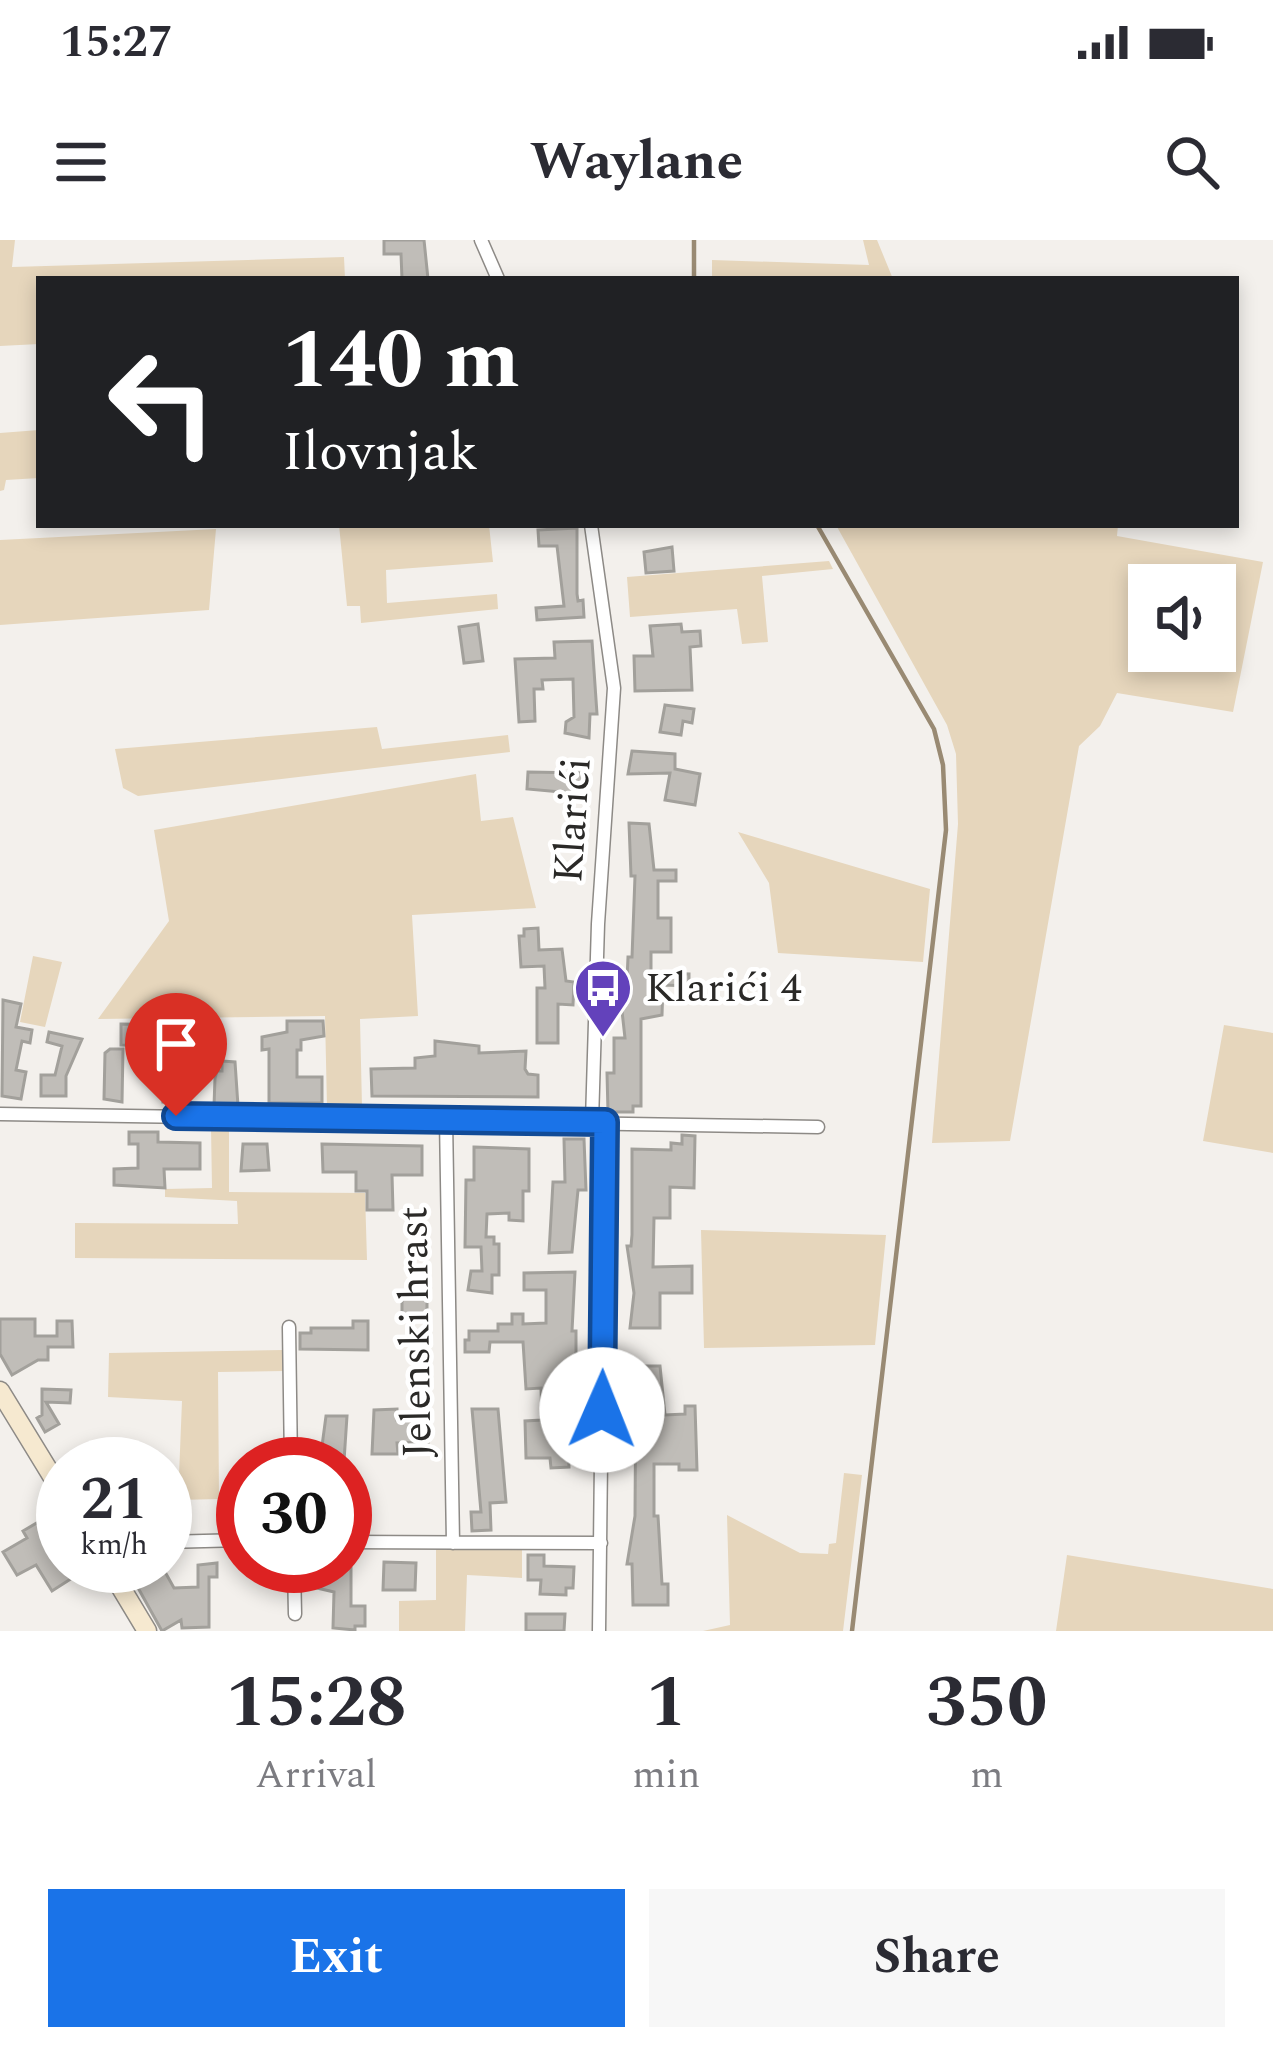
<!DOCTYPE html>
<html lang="en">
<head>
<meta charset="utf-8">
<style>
  body { margin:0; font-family:Spectral,serif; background:#f7f7f7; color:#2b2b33; height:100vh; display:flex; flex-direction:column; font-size:45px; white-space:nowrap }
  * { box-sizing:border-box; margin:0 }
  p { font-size:39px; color:#7c7c81 }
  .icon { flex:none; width:66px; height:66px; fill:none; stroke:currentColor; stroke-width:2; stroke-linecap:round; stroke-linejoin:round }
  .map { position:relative; height:1391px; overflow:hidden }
  .sheet { display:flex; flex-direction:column; background:#fff; flex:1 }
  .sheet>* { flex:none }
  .hud { position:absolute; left:36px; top:36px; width:1203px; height:252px; border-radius:0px; box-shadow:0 6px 18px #0003; background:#202124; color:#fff; overflow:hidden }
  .tools { position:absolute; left:1128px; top:324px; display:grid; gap:24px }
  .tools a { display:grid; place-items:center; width:108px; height:108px; border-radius:0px; background:#fff; box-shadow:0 6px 18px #0003; font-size:60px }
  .speed { position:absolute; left:36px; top:1197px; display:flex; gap:24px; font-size:60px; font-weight:700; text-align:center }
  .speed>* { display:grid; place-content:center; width:156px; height:156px; border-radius:50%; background:#fff; box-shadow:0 6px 18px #0003; line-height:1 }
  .speed small { font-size:30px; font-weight:400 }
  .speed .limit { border:18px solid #d22; background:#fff; color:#111 }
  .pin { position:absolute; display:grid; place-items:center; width:102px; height:102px; color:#fff; margin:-123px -51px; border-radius:50% 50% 50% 0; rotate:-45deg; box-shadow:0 0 12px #0007 }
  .pin .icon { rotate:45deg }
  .me { position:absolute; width:132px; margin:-66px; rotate:1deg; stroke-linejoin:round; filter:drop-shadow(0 0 9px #0008) }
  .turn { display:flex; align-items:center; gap:42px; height:252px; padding:0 48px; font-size:54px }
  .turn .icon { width:156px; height:156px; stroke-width:2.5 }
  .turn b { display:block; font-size:84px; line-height:102px }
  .eta { display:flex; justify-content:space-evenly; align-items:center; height:204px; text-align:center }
  .eta b { font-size:72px; font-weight:700; line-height:84px }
  .cta { display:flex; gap:24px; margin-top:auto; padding:24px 48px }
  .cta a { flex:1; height:138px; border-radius:0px; background:#1a73e8; color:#fff; font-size:48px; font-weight:700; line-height:138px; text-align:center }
  .cta a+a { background:#f7f7f7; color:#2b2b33 }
  .status { display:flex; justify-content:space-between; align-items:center; height:84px; padding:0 60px; background:#fff; direction:ltr }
  .status svg { height:33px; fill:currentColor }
  header { display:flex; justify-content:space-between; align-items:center; height:156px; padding:0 48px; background:#fff; font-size:54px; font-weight:700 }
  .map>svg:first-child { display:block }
  .green { fill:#e6d6bc; fill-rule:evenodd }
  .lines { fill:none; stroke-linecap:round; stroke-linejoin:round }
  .stream { stroke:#998a73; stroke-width:4.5 }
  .building { fill:#c0bdb8; stroke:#a2a09b; stroke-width:3 }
  .minor-casing { stroke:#8d8a86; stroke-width:15 }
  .secondary-casing { stroke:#8d8a86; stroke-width:21 }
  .minor { stroke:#fff; stroke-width:12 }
  .secondary { stroke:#f6e9d0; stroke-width:18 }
  .route-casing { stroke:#114b97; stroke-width:30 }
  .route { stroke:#1a73e8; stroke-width:21 }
  .labels { text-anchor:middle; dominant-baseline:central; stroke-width:9; stroke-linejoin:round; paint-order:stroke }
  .street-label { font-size:42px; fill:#2a2927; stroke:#fff }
  .poi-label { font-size:42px; fill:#2a2927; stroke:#fff; text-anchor:start }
</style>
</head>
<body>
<div class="status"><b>15:27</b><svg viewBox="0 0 49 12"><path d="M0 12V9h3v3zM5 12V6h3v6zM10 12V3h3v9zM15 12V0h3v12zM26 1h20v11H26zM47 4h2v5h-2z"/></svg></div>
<header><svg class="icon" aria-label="menu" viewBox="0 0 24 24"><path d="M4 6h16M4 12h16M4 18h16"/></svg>Waylane<svg class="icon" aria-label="search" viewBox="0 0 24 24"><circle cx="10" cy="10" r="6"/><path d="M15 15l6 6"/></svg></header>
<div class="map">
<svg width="1273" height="1391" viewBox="0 0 1273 1391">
  <rect width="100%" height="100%" fill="#f3f0ec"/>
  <!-- green -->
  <path class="green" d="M0,0H15L12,27L344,17L345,39H39V104L0,106Z
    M863,0H877L893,39H712V20L869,25Z
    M39,190V238L6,240L4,250L0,251V193Z
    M339,285H489L493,322L386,330L387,363L497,354L498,369L361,383L360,366H347Z
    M836,285H1118L1117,296L1263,322L1233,472L1117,453L1100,486L1079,506L1010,901L932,903L958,584L956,514L947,485ZM1149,345H1215V411H1149Z
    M216,289L209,370L0,385V300Z
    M829,321L833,329L762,336L768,402L742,404L737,369L630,377L627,337Z
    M377,487L382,509L508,495L510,512L138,556L123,548L115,509Z
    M476,534L481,581L513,577L536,668L412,675L418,776L360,779L362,867H327L325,776L98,779L169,681L154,590Z
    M738,592L930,649L923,722L778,713L769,643Z
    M33,716L62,722L45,787L20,782Z
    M1224,785L1273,793V913L1203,901Z
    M211,887H229V952L365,953L367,1020L75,1018V983L238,984L237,961L165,957V949L212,948Z
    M701,990L886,995L875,1105L704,1108Z
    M283,1110L284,1131L218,1132L219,1259L178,1260L182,1161L108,1157L109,1113Z
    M844,1233L862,1235L843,1391H703L730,1385L727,1275L800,1313L828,1314L829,1304L836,1303Z
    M436,1308H522V1338L467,1335L465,1391H399V1361L436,1360Z
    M1067,1315L1273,1349V1391H1056Z"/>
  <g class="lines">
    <!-- stream -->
    <path class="stream" d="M694,39V0
      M817,285L934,489L943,525L946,590L852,1391"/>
  </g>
  <!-- building -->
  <path class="building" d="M384,0H424L428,39H402L401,14H384Z
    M577,288V354L578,361L583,360L584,377L537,380L536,368L564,366L557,306H539L538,290Z
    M672,307L674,331L646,333L644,312Z
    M478,384L483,421L464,423L459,387Z
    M681,384L682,392L700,391L701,406L690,407L692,450L635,451L634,416H653L650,386Z
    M592,401L597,474H590L589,498L565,493L566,482L574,477L573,439L542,440L543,449H534L535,481L519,482L515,419L555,418L554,402Z
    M665,465L694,469L692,483L683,481L681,495L660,492Z
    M632,511L675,514V529L700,534L695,565L665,560L670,533L628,534Z
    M528,532L584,533V554L527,549Z
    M629,583L649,584L654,630H676V641H658V678H671V712H651V733L689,734V746L663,745L662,775L641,779V866H633V872H608L607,833H614V798H625L621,762H626L628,717H632L635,636H631Z
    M538,688L539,710L562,709L566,741L574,742L573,765L558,764V803H537V748H545L544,726L521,727L519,696H524V689Z
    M3,760L21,764L16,787L32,790L30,803L22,801L16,830L26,832L21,859L2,856Z
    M287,781H323L324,796L301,800V810H297V837H322V863H269V809L262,810V797L287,792Z
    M121,784L184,785L186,862H163L164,806L121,805Z
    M49,792L82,799L66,836V856H41V835H55L62,806L47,802Z
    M435,801L479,806V813L526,811L525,829L528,834L538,835V857L372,856L371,829L415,828V818L435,816Z
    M110,809H123L122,862L104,859L105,813Z
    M222,821L235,822L238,866H214L215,838L217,831H222Z
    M129,892H158V902L200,903V929H164L165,948L114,945V929L138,928V904H129Z
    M682,895L695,896L694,948L670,947V978H654L653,1027L692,1026V1053H660V1088H630L634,1053L627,1006H631L632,995V909L671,910V903L682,904Z
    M564,899H584L586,950H578L572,1012L549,1013L553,942H565Z
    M243,904H267L269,930L241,931Z
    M322,904L422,906V935H392L393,970H367V951H356V932H323Z
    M474,907L529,909V951H523V981L509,980V973L487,974L486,997H494V1004H499V1035H492V1053L468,1050L471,1031H482L481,1007H465L466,940H474Z
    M575,1032L572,1091H576V1131L570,1132L576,1190H568L569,1227L551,1228L550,1218H526L525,1181L542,1180L541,1148L526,1149L523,1102H490L489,1112H465V1100H469V1091H498V1084H512V1074H523V1084L546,1083V1050H524V1033Z
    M416,1042H427V1071L423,1079H402V1056H417Z
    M0,1079H35V1096H57V1081H72L73,1107H48V1120H38L12,1135L0,1114Z
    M353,1081H368V1110L300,1109V1093H311V1088H353Z
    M636,1126H660L665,1175L685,1174V1166H695L697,1230H679V1224H654V1276H658L662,1344H668V1365H633L632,1324H627L635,1276Z
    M42,1149L71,1150L70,1163L46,1162L59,1184L45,1192L37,1178L42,1175Z
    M397,1169V1180L425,1179L428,1202L397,1203L398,1214H372L374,1170Z
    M472,1169H498L506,1262L490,1263L491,1290L472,1291L471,1272H481Z
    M326,1176H347L344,1221H320Z
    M45,1278L63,1307V1326H76L80,1333L52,1351L36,1325L17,1335L3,1312L27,1298L23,1291Z
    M528,1315H544V1326L574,1327L573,1348H566V1355L540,1354L541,1340H528Z
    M384,1322L416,1323L415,1350H383Z
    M217,1323V1337H209V1387L182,1388L181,1380L162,1391L137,1346L164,1330L174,1348L198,1347V1325Z
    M317,1326L351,1328V1366H365V1386H355V1390L333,1388L334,1352L317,1348Z
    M526,1374H565L564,1391H526Z"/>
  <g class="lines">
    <!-- minor casing -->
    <g class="minor-casing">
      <path id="minor" d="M481,0L498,39
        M591,285L614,448L598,684L592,881
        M0,874L818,887
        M446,879L453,1303
        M289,1087L291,1224
        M165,1302L243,1300
        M345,1302L601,1303
        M294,1326L295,1374
        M599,1391L605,882"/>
    </g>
    <!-- secondary casing -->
    <g class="secondary-casing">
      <path id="secondary" d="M0,1151L63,1254
        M108,1326L147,1391"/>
    </g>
    <!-- minor -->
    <use href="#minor" class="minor"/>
    <!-- secondary -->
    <use href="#secondary" class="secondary"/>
  </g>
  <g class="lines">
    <!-- route casing -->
    <g class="route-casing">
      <path id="route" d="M176,876L605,882L602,1170"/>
    </g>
    <!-- route -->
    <use href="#route" class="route"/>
  </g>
  <!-- icons -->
  <defs>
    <g id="bus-pin" transform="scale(3)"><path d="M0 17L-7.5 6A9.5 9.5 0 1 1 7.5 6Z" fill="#6342bb" stroke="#fff"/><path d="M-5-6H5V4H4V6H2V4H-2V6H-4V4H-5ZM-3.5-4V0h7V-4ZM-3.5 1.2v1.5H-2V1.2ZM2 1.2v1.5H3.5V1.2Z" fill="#fff"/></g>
  </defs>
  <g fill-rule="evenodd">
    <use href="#bus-pin" x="603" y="748"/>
  </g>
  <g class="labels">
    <!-- street labels -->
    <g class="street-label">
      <text transform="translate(573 580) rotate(-86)">Klarići</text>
      <text transform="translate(416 1092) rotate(-91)">Jelenski hrast</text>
    </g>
    <!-- poi labels -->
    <g class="poi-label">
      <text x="645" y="748">Klarići 4</text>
    </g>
  </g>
</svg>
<div class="tools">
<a><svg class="icon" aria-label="sound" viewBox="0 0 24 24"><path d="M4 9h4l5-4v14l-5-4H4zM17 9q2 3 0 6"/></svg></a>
</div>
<div class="speed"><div>21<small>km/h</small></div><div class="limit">30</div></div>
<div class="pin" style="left:176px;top:876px;background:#d93025"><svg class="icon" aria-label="arrive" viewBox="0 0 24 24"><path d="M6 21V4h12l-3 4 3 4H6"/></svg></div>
<svg class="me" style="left:602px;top:1170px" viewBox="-20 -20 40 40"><circle r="19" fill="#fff"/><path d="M0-13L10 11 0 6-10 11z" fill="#1a73e8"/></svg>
<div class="hud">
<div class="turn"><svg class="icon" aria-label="left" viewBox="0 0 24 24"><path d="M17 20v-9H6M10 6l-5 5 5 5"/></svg><div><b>140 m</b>Ilovnjak</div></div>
</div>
</div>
<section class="sheet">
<div class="eta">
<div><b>15:28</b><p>Arrival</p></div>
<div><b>1</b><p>min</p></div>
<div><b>350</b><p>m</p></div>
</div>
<div class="cta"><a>Exit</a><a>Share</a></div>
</section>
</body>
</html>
